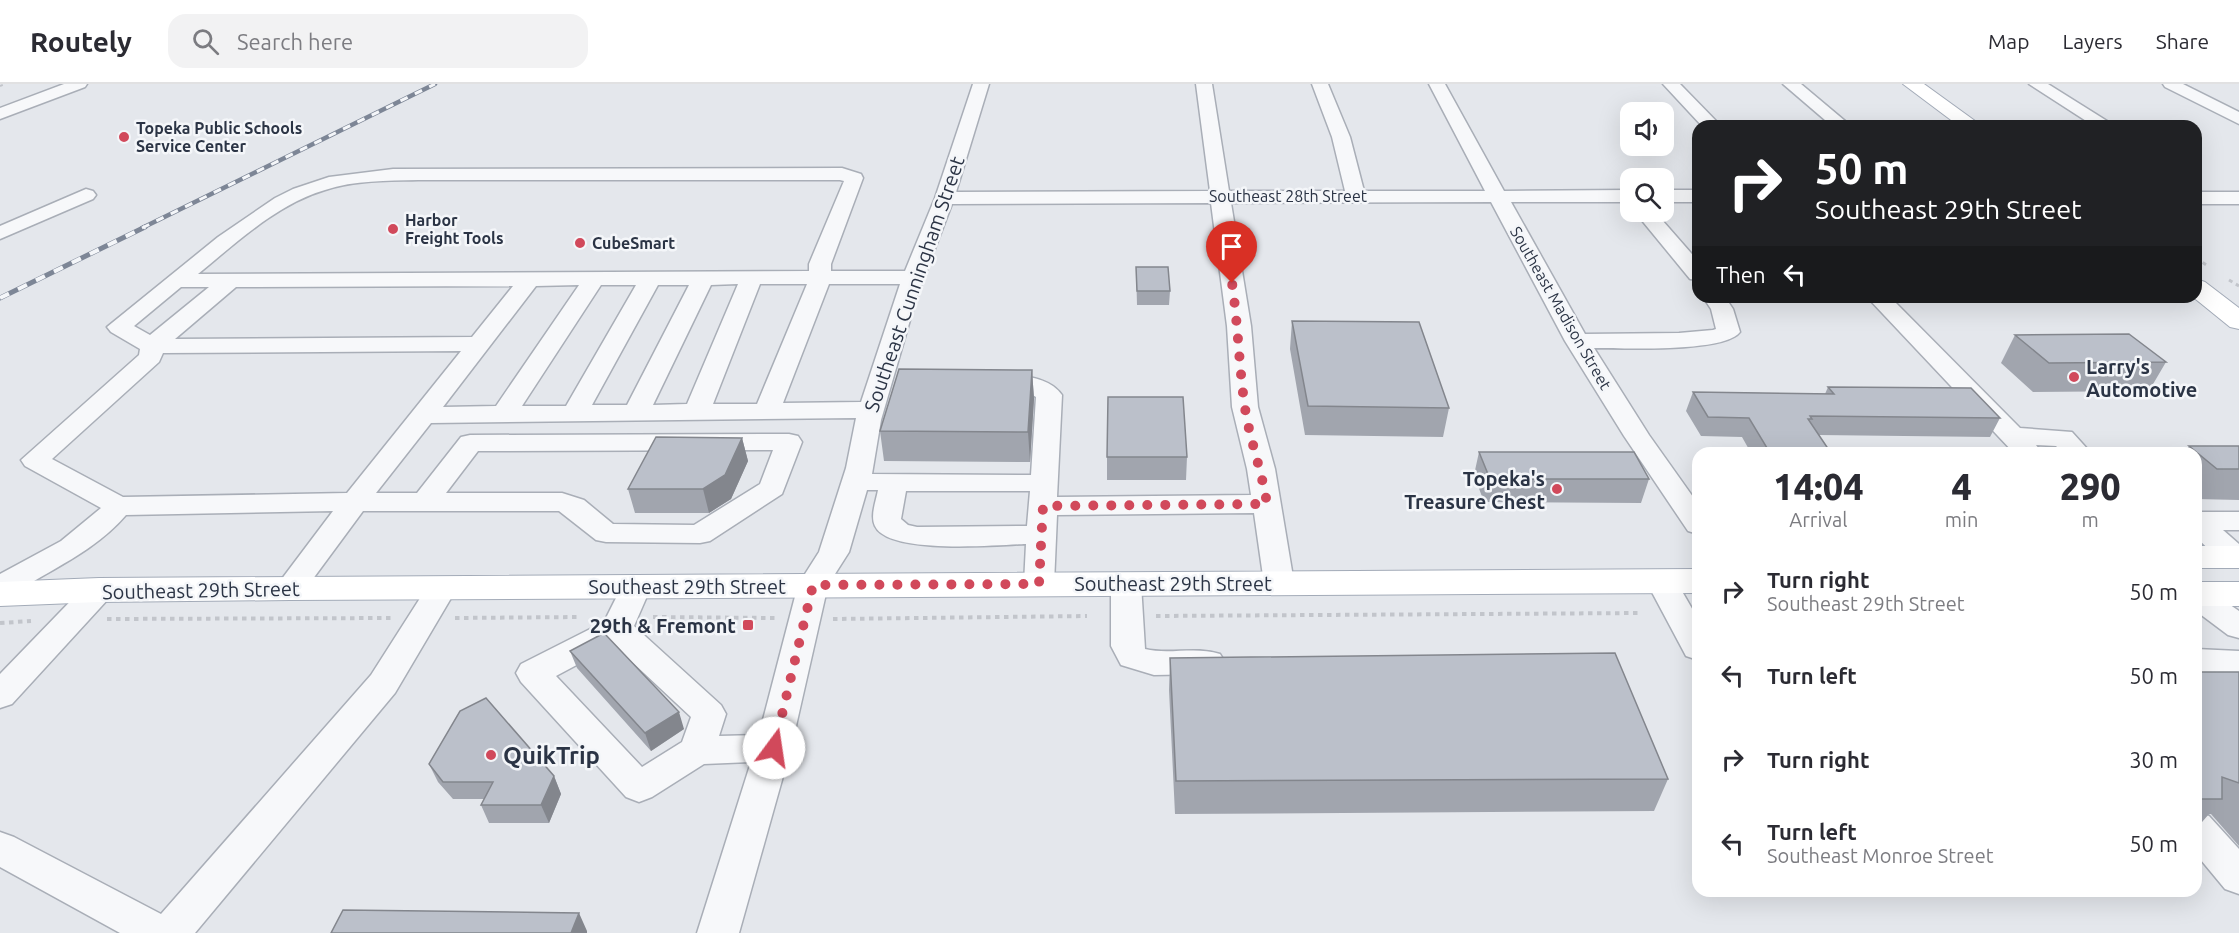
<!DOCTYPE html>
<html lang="en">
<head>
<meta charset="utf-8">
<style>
  body { margin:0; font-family:Ubuntu,sans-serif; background:#f2f2f3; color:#2b2b33; height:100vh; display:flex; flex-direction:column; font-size:22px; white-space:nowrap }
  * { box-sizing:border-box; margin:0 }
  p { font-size:20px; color:#7c7c81 }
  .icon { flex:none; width:33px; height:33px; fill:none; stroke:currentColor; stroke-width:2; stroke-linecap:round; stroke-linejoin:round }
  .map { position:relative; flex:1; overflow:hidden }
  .drawer { position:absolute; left:1692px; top:363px; width:510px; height:450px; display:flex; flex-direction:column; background:#fff; border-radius:18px; box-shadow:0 6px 24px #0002 }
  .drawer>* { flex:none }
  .guide { position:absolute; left:1692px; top:36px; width:510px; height:183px; border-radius:18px; box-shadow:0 6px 24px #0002; background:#202124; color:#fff; overflow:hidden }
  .controls { position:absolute; left:1620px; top:18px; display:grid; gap:12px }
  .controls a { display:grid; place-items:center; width:54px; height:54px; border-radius:12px; background:#fff; box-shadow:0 6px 24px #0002; font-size:30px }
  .pin { position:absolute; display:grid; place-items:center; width:51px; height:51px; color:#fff; margin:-62px -26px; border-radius:50% 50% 50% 0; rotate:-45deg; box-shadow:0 0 6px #0007 }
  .pin .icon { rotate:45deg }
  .me { position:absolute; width:66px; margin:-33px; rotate:14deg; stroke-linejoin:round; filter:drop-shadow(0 0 4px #0008) }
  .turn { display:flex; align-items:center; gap:21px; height:126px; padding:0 24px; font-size:27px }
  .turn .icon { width:78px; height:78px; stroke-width:2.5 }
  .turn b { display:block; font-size:42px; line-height:51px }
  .then { display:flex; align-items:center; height:57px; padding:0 24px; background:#0003; gap:12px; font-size:22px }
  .eta { display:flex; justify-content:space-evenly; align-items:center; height:102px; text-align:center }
  .eta b { font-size:36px; font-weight:800; line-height:42px }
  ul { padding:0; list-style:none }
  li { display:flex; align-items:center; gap:18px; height:84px; padding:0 24px }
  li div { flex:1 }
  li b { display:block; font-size:22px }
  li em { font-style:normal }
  header { display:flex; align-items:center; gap:36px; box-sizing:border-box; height:84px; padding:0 30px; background:#fff; border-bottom:2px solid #e1e1e2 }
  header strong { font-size:28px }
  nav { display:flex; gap:33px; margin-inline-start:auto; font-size:21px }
  .search { width:420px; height:54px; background:#f2f2f3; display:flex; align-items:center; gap:15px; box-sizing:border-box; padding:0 21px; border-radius:18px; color:#7c7c81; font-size:22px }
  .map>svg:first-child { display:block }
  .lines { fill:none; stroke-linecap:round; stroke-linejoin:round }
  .minor-casing { stroke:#a9aeb7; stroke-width:3 }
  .major-casing { stroke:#a3abb8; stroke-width:2 }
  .path-far2 { stroke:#c2c5cb; stroke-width:2; stroke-dasharray:3 3; stroke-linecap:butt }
  .path-far1 { stroke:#c2c5cb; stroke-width:3; stroke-dasharray:4 4; stroke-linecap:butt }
  .path { stroke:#c2c5cb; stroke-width:4; stroke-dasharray:4.5 4.5; stroke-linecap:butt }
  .minor { fill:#f7f8fa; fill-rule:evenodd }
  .major { fill:#fff; fill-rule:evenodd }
  .rail-far1-casing { stroke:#7d8696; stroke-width:4.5 }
  .rail-casing { stroke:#7d8696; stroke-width:5 }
  .rail-far1 { stroke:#f4f6f9; stroke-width:3; stroke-dasharray:8; stroke-linecap:butt }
  .rail { stroke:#f4f6f9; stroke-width:4; stroke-dasharray:10; stroke-linecap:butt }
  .wall { fill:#a1a5ae }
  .shaded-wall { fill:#83868d }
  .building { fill:#bbc0ca; stroke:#83868d; stroke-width:1.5 }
  .route { stroke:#d1495b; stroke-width:10; stroke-dasharray:0 18 }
  .poi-dot { fill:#d1495b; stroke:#f4f6f9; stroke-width:2 }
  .labels { text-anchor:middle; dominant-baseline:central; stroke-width:5; stroke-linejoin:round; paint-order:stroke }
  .far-poi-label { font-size:16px; font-weight:bold; fill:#2b3445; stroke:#f4f6f9; text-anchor:start }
  .far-street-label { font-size:16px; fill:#2b3445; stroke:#f4f6f9 }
  .street-label { font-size:20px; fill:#2b3445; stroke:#f4f6f9 }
  .poi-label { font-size:20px; font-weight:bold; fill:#2b3445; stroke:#f4f6f9; text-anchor:end }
  .near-poi-label { font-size:24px; font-weight:bold; fill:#2b3445; stroke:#f4f6f9; text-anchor:start }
</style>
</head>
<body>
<header>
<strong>Routely</strong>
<div class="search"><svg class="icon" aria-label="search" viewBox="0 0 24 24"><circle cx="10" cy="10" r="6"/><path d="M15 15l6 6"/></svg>Search here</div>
<nav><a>Map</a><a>Layers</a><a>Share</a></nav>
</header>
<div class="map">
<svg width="2239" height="849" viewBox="0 0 2239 849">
  <rect width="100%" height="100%" fill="#e4e7ec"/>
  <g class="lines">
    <!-- minor casing -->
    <g class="minor-casing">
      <path id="minor" d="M64,0H87L85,3L0,35V24Z
        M973,0H989L956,108L1210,107L1196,0H1212L1229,107H1345L1332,53L1312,0H1328L1350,53L1364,107H1485L1429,0H1445L1504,107L1630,106V118H1511L1585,250L1679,249L1713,246L1716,245L1711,225L1703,213H1725L1733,225L1740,248C1725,269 1621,264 1594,264L1649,351L1698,420V450L1688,447L1624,352L1565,257L1491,118L1231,119L1251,242L1258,323L1275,385L1294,499L1290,506L1279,509L1268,506L1264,499L1254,429L1057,431L1054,500L1050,507L1039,510L1028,507L1024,500L1026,460C997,461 888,471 875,442C870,432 876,417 878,406H867L849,468L828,501L791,664L739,849H697L751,678L704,680L652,713L639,718L626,713L521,598L516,589L521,580L604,538L625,496L636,493L647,496L651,503L634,542L721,621L726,630L719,652L759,651L798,501L819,468L846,384L856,334L431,339L376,409H417L461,353L470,351L789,350L798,352L802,358L782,410L710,457L700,459L606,458L596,456L559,427H363L301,511L290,514L279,511L275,504L333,427L126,431C94,468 51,485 11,511L0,514V490L61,457L101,424L25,382L21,376L139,271L140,265L111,248L107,243L218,153L275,114L293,105L329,93L393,85L842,84L861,90L863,94L831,180V187H905L935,114ZM418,96H840L844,97L809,180V187L198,190C236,159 277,120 325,106C355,96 387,97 418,96ZM1211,119L1227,242L1232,323L1247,385L1251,411L1057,413L1062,311C1047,290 1010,289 987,295L984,300L987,305C1004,309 1021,303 1036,313L1031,391L872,390L881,336L917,212L952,120ZM738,200L687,320L653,321L711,201ZM760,200H807L757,320H713ZM829,200H900L861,318L783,319ZM579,201L496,322L443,323L536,202ZM601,201H636L566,322H522ZM658,201H689L627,321H592ZM513,202L472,253L175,255L236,203ZM181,203H209L150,251L134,242ZM461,267L347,409L123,413L52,375L159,278L163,269ZM773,366L760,400L694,441L613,440L584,416L562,409H446L478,367ZM906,407H1030L1027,442L917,443L908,441L901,435ZM614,561L691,633L682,658L642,683L556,592Z
        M1663,0H1680L1721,42H1702Z
        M1783,0H1801L1851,42H1832Z
        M2029,0H2048L2115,42H2094Z
        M2163,0H2183L2239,28V40L2165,3Z
        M86,105L93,107L96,111L93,115L0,155V142Z
        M1664,106H1698V118H1664Z
        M2196,108H2239V120H2196Z
        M1635,128H1655L1698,177V196L1690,195Z
        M1867,213H1890L2020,344L2072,348L2091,369H2063L2056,362L2036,361L2042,369H2014Z
        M2196,428H2239V446H2223L2239,460V482L2224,480L2196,453Z
        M1661,487L1672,490L1698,535V576L1686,572L1646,497L1650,490Z
        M1126,490L1137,493L1141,500L1145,565C1169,571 1195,562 1220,570L1225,578L1220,586L1208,590L1154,591L1121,581L1111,562V500L1115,493Z
        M442,494L453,497L457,504L395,609L195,849H120L0,783V748L14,753L161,830L371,591L431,497Z
        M99,496L110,499L114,506L110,513L12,620L0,624V590L88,499Z
        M2196,502L2207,505L2239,527V554L2228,551L2196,527Z
        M2196,565L2239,567V591L2196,589Z
        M2196,727L2209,732L2239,765V810L2225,805L2196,770Z"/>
    </g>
    <!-- major casing -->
    <g class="major-casing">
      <path id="major" d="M1903,0H1924L1982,42H1959Z
        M2196,195L2205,198L2239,224V245L2230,243L2193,213H2196Z
        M2196,462H2239V484H2196Z
        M1698,485V509L290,516L99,518L0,522V498L99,494Z
        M2196,498H2239V522H2196Z"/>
    </g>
    <!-- path-far2 -->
    <path class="path-far2" d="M0,2L5,0"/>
    <!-- path-far1 -->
    <path class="path-far1" d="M2196,174L2208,182
      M2229,196L2239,202"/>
    <!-- path -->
    <path class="path" d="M1156,532L1641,529
      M653,533L775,534
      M455,534L580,533
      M107,535L391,534
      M833,535L1087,532
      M0,539L31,537"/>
    <!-- minor -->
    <use href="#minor" class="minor"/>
    <!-- major -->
    <use href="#major" class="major"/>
    <!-- rail-far1 casing -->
    <g class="rail-far1-casing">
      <path id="rail-far1" d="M142,144L435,0"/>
    </g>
    <!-- rail casing -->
    <g class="rail-casing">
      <path id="rail" d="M0,214L145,143"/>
    </g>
    <!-- rail-far1 -->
    <use href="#rail-far1" class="rail-far1"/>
    <!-- rail -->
    <use href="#rail" class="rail"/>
  </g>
  <!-- wall -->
  <path class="wall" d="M1136,183L1170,207L1169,221H1137Z
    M1292,237L1449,324L1443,353L1305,351L1290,265Z
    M2015,251L2166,278L2149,307L2033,308L2001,279Z
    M1032,286L1034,315L1030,378L884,377L880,347Z
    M1828,303L2000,334L1990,353L1819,351L1831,369H1751L1742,353L1701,352L1686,327L1693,308L1825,310Z
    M742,354L748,377L731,415L709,429H635L628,405Z
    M2189,362H2239V416L2196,415V369H2185Z
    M1479,368L1649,395L1641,419L1484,418L1474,391Z
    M1107,373H1187L1186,396H1107Z
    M570,567L684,645L651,667L577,584Z
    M1170,574L1668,695L1654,727L1175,730L1169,606Z
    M2196,588H2239V762L2211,730H2209L2196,745Z
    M429,680L554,692L561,710L549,739H489L481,721L484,715H453L438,698Z"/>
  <!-- shaded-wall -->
  <path class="shaded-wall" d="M1032,286L1034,315L1030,378L1028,348Z
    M742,354L748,377L731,415L709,429L703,405Z
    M679,628L684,645L651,667L645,649Z
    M554,692L561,710L549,739L541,721Z
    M579,829L587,847V849H571Z"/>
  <!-- building -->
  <path class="building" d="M1136,183H1168L1170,207H1137Z
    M1292,237L1419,238L1449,324L1308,322Z
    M2129,250L2166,278L2049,279L2015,251Z
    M899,285L1032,286L1028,348L880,347Z
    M1828,303L1971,304L2000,334L1810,332L1812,335H1808L1831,369H1770L1749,334L1708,333L1693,308L1834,310Z
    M1108,313H1183L1187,373H1107Z
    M656,353L742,354L725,391L703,405H628Z
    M2189,362H2239V385H2217Z
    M1479,368H1634L1649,395H1490Z
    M604,549L679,628L645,649L570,567Z
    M1615,569L1668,695L1176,697L1170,574Z
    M2196,588H2239V699L2222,693V715H2196Z
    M486,614L554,692L541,721H481L493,698H443L429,680L460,627Z
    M343,826L579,829L571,849H331Z"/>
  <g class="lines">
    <!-- route -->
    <path class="route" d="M774,664L813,501L1039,500L1043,422L1267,420C1262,387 1250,357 1245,324C1239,283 1238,240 1232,199"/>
  </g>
  <!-- markers -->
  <g class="poi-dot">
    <circle cx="124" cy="53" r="6"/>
    <circle cx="393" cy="145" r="6"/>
    <circle cx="580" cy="159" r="6"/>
    <circle cx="2074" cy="293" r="6"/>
    <circle cx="1557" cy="405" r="6"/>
    <rect x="742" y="535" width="12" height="12" rx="3"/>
    <circle cx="491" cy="671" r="6"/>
  </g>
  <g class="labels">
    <!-- far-poi labels -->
    <g class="far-poi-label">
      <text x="136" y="44">Topeka Public Schools<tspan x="136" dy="18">Service Center</tspan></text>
      <text x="405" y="136">Harbor<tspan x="405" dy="18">Freight Tools</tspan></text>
      <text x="592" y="159">CubeSmart</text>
    </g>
    <!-- far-street labels -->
    <g class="far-street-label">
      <text x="1288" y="112">Southeast 28th Street</text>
      <text transform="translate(1561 224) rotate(60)">Southeast Madison Street</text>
    </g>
    <!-- street labels -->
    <g class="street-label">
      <text transform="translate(914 200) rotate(-71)">Southeast Cunningham Street</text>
      <text x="1173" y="499">Southeast 29th Street</text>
      <text x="687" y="502">Southeast 29th Street</text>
      <text transform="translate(201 506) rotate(-1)">Southeast 29th Street</text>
    </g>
    <!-- poi labels -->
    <g class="poi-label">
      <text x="2086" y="282" text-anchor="start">Larry's<tspan x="2086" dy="23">Automotive</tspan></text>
      <text x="1545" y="394">Topeka's<tspan x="1545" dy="23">Treasure Chest</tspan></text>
      <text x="736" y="541">29th &amp; Fremont</text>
    </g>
    <!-- near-poi labels -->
    <g class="near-poi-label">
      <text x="503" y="671">QuikTrip</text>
    </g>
  </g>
</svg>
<div class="controls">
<a><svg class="icon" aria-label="sound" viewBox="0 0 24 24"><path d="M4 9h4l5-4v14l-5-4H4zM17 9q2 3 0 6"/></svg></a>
<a><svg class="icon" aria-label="search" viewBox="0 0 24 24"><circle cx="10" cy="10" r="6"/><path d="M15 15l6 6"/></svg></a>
</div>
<div class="pin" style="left:1232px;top:199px;background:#d93025"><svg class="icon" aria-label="arrive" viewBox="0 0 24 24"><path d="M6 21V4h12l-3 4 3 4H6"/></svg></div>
<svg class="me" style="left:774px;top:664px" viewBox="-20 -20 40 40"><circle r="19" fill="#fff"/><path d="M0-13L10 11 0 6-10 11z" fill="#d1495b"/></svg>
<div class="guide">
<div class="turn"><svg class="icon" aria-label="right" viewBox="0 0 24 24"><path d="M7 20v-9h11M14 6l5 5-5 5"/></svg><div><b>50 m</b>Southeast 29th Street</div></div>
<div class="then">Then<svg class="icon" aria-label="left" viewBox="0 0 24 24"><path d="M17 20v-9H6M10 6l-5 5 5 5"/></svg></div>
</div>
<section class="drawer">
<div class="eta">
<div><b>14:04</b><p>Arrival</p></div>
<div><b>4</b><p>min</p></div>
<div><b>290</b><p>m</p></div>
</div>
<ul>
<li><svg class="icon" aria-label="right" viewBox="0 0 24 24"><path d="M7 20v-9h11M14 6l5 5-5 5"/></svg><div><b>Turn right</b><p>Southeast 29th Street</p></div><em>50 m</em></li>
<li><svg class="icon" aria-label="left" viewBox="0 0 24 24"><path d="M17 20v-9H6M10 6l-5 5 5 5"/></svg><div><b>Turn left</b></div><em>50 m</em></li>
<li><svg class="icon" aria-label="right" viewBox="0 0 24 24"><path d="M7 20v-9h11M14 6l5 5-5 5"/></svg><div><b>Turn right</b></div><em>30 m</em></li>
<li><svg class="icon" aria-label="left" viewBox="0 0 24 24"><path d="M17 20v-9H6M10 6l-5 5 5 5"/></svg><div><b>Turn left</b><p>Southeast Monroe Street</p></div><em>50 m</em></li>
</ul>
</section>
</div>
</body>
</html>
